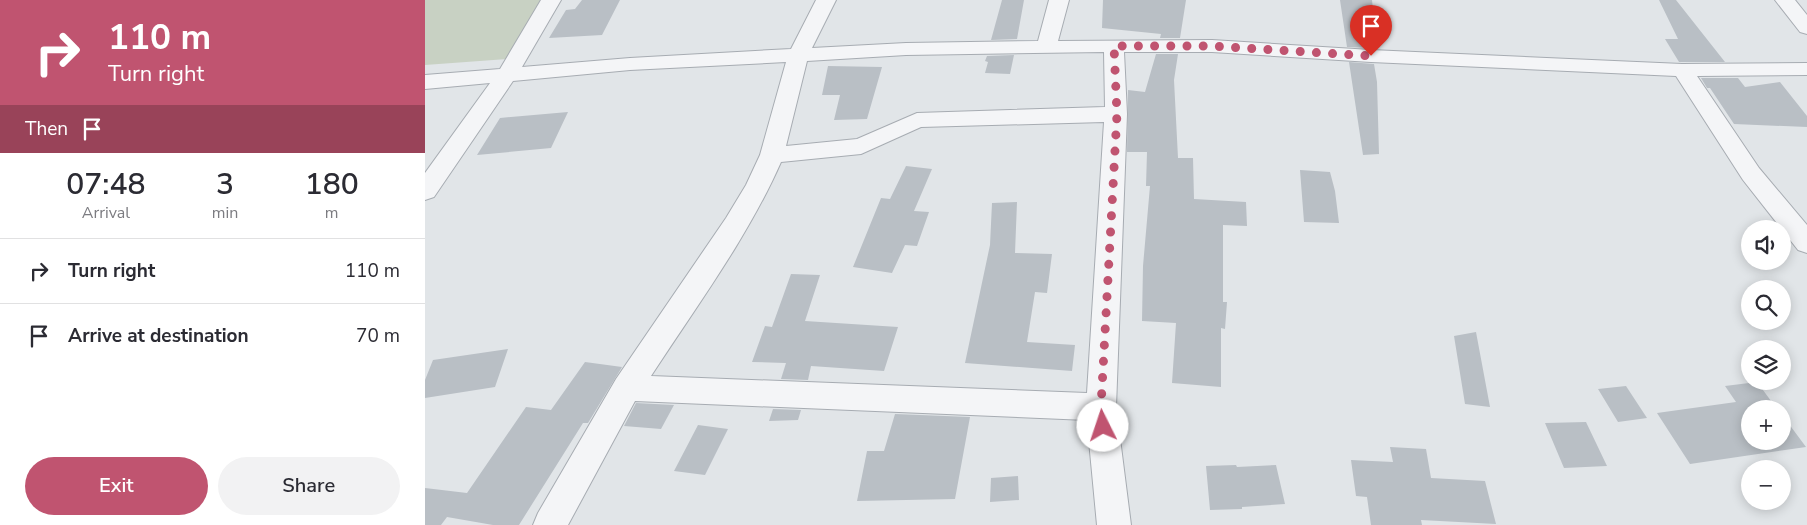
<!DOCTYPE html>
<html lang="en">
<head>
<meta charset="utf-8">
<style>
  body { margin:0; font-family:"Nunito Sans",sans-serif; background:#f2f2f3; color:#2b2b33; height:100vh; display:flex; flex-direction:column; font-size:19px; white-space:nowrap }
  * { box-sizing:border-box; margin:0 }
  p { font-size:16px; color:#7c7c81 }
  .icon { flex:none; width:28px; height:28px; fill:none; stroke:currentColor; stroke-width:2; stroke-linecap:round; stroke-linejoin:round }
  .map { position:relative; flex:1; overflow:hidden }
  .sheet { display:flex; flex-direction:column; background:#fff; width:425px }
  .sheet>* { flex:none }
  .guide { background:#c05470; color:#fff; overflow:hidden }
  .controls { position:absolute; left:1316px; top:220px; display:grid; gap:10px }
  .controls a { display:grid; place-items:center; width:50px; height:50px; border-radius:50%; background:#fff; box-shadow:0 2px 12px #0003; font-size:25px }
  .pin { position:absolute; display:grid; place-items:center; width:42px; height:42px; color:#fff; margin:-51px -21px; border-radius:50% 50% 50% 0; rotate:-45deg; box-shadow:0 0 5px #0007 }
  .pin .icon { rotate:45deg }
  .me { position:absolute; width:55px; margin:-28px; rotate:356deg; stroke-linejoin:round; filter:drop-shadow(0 0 4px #0008) }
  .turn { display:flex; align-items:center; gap:18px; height:105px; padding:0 25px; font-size:22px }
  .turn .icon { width:65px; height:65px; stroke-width:2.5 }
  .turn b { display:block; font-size:35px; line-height:42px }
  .then { display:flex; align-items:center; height:48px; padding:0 25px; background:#0003; gap:10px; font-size:19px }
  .eta { display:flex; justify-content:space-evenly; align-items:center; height:85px; text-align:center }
  .eta b { font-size:30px; font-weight:600; line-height:35px }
  .primary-button { display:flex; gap:10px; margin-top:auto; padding:10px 25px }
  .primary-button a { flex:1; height:58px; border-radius:30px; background:#c05470; color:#fff; font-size:20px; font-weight:600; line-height:58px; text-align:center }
  .primary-button a+a { background:#f2f2f3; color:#2b2b33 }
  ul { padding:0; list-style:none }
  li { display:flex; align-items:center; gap:15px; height:65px; padding:0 25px; border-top:1px solid #e1e1e2 }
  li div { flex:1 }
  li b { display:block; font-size:19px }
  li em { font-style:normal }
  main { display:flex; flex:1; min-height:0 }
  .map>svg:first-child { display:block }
  .green { fill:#c8d1c3 }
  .building { fill:#b9bfc5 }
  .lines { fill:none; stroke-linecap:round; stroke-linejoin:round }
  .minor-casing { stroke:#a7acb2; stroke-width:2 }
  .minor { fill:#f4f5f7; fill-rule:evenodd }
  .route { stroke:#c05470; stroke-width:9; stroke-dasharray:0 16.2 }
</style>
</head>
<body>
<main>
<section class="sheet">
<div class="guide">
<div class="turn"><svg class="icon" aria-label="right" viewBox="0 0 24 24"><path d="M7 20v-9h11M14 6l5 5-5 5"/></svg><div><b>110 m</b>Turn right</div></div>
<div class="then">Then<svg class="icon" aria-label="arrive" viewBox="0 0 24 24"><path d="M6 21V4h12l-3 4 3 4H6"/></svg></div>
</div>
<div class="eta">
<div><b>07:48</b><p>Arrival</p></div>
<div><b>3</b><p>min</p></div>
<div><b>180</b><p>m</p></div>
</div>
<ul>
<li><svg class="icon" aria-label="right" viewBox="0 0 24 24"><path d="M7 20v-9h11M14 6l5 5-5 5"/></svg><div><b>Turn right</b></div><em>110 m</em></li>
<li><svg class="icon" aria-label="arrive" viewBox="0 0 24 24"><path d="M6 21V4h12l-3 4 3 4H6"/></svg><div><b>Arrive at destination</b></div><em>70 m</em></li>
</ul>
<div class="primary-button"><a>Exit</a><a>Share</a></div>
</section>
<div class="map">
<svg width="1382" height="525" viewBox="0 0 1382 525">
  <rect width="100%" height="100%" fill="#e1e5e8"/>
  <!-- green -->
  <path class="green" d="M0,0H116L82,59L0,65Z"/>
  <!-- building -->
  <path class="building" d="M157,0H195L177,35L124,38L141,10L150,9Z
    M577,0H599L592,39L566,40Z
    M678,0H761L755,38H735L736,34L677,28Z
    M915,0H947L951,37H944L946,48L922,47Z
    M1234,0H1251L1300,62H1254L1240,39H1253Z
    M731,54H753L749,80L753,158H768L769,199L821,202L822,226L798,225V302H802L800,329L796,328V387L747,383L751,323L717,321L718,266L725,186H721L722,152H702L703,90L720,92Z
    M589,55L585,74L560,73L563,62L560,61L562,56Z
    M924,62L949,64L952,82L954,154L938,155Z
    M403,66L457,67L442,119L409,120L415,95H397Z
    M1276,78H1313L1320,87L1355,82L1382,116V127L1309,124L1285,88H1282Z
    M143,112L126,148L52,155L75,118Z
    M481,166L507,169L489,211L504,212L492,246L480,245L467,273L428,267L456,198L465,199Z
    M875,170L905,172L910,191L914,223L879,222Z
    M592,202L590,253L627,254L622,293L610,292L602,342L650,345L647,371L540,363L565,245L567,203Z
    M366,274L395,275L380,321L473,327L459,371L386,366L383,380L356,379L361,363L327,362L340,326L347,327Z
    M1051,332L1065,407L1040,404L1029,336Z
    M83,349L70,387L0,398V380L8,360Z
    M160,362L197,367L163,423H158L94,525H68L22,517L16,525H0V488L42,493L101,407L126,410Z
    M1332,382L1352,409H1325V441H1358V416L1381,447L1265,464L1232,413L1311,402L1300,386Z
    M1201,386L1222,418L1193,422L1173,389Z
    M211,403L249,405L236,429L199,426Z
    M348,409L376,410L373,420L344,421Z
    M470,414L545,417L530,499L432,501L442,451H459Z
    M1161,422L1182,466L1139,468L1120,423Z
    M273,425L303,429L280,475L249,471Z
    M965,447L1001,449L1006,478L1060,481L1071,524L996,520L997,525H946L942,497L931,496L926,460L968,462Z
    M811,465L812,467L851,465L860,504L817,507V509L785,510L781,466Z
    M593,476L594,500L565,502L566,478Z"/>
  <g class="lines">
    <!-- minor casing -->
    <g class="minor-casing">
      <path id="minor" d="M116,0H136L97,67L205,58L366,49L391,0H411L387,48L481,43L613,41L624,0H644L633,41L787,40L946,50L1257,64L1382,63V75L1272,76L1334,168L1382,225V253L1373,250L1318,180L1251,76L946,62L787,52H699L702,114L691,407L706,525H672L662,420L210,401L143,525H108L113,513L191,379L301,218L321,185L335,155L361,62L205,70L88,81L9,197L0,200V173L65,83L0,89V75L75,69ZM679,52L680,107L492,113L432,139L361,146L382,61L481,55ZM679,122L662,393L226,376C271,307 323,237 356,162L436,154L496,127Z
        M1350,0H1370L1382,15V34L1375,32Z"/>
    </g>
    <!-- minor -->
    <use href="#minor" class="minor"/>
  </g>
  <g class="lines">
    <!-- route -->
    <path class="route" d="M678,426L676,406L692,114L689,46H787L946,56"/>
  </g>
</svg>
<div class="controls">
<a><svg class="icon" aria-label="sound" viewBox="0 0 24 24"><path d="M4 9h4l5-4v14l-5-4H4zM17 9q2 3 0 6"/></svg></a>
<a><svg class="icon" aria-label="search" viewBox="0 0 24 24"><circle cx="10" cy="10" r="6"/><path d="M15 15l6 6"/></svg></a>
<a><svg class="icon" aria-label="layers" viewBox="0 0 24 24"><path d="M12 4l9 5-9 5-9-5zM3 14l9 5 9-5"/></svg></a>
<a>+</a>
<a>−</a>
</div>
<div class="pin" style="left:946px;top:56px;background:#d93025"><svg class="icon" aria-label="arrive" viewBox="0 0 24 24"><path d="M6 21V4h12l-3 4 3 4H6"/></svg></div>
<svg class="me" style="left:678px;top:426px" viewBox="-20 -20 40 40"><circle r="19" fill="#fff"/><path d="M0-13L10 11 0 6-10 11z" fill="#c05470"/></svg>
</div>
</main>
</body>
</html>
